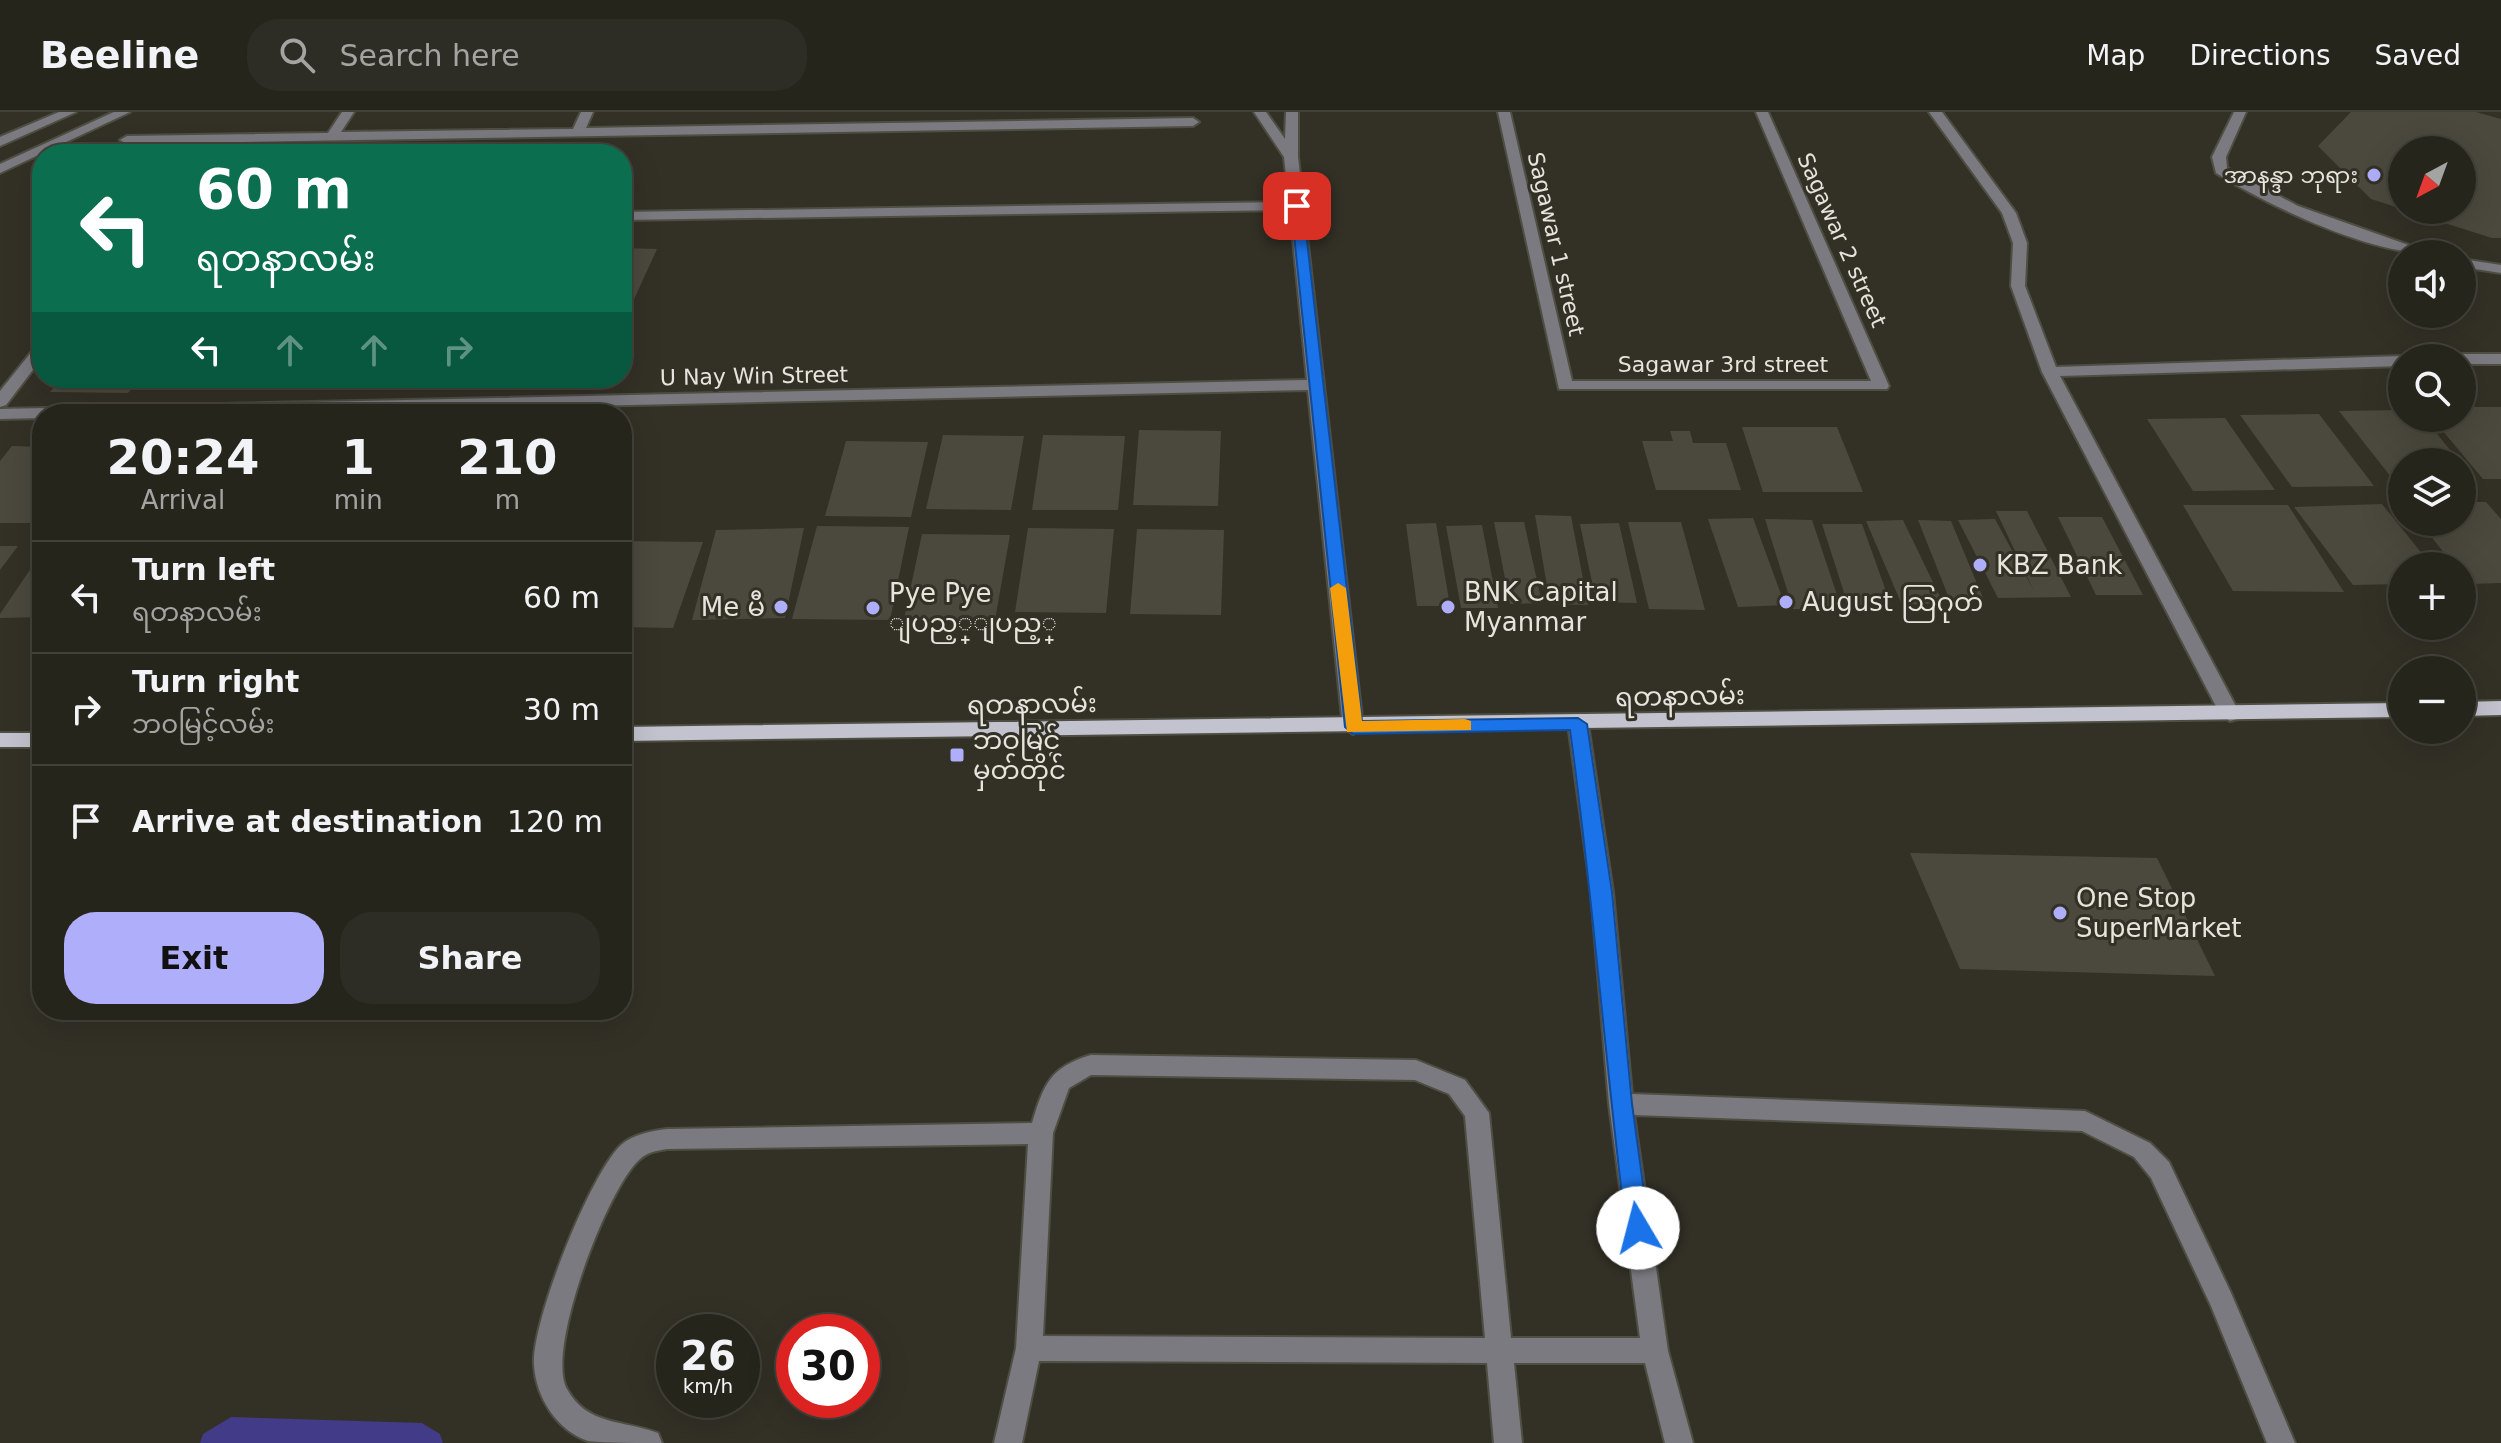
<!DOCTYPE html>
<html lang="en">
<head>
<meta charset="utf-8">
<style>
  body { margin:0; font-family:"DejaVu Sans","Noto Sans Myanmar",sans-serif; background:#2e2d25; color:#f1f3f6; height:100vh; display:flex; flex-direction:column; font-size:30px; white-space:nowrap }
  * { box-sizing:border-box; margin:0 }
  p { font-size:26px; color:#a4a5a3 }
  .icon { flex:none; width:44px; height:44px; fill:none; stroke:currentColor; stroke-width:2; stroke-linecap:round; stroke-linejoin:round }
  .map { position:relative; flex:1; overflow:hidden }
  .panel { position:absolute; left:32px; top:292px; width:600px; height:616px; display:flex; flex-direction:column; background:#26251c; border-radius:32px; box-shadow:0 8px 32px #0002,0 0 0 2px #42423b }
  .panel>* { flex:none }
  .guide { position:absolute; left:32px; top:32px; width:600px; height:244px; border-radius:32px; box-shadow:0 8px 32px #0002,0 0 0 2px #42423b; background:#0b6e4f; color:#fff; overflow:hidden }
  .needle { width:52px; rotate:221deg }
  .fabs { position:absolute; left:2388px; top:24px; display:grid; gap:16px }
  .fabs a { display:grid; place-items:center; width:88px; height:88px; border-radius:50%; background:#26251c; box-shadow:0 8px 32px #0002,0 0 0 2px #42423b; font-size:40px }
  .speed { position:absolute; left:656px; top:1202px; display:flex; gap:16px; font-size:40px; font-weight:700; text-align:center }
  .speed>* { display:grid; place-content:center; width:104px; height:104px; border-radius:50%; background:#26251c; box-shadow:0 8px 32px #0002,0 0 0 2px #42423b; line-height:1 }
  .speed small { font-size:20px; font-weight:400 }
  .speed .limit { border:12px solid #d22; background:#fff; color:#111 }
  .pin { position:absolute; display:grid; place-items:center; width:68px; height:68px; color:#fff; margin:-34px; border-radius:16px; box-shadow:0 4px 12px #0006 }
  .me { position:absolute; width:88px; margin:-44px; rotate:352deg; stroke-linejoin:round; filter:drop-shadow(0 0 6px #0008) }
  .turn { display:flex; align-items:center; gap:28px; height:168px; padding:0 32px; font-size:36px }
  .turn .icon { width:104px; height:104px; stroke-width:2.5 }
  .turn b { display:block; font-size:56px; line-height:68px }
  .lanes { display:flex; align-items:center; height:76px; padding:0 32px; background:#0003; justify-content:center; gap:40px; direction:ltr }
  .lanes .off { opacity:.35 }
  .eta { display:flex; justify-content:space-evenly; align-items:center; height:136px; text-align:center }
  .eta b { font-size:48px; font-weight:700; line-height:56px }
  .primary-button { display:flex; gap:16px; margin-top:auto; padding:16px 32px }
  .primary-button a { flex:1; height:92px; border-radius:32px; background:#afaefa; color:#111; font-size:32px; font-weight:700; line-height:92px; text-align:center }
  .primary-button a+a { background:#2e2d25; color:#f1f3f6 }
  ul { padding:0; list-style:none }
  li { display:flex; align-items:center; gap:24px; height:112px; padding:0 32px; border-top:2px solid #42423b }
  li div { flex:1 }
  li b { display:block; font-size:30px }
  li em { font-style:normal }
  header { display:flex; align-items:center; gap:48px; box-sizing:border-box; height:112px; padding:0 40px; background:#26251c; border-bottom:2px solid #42423b }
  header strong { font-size:38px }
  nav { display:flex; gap:44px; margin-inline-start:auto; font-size:28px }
  .search { width:560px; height:72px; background:#2e2d25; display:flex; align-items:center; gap:20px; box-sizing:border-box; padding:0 28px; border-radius:32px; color:#a4a5a3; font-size:30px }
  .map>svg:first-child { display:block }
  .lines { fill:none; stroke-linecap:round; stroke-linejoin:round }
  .stream { fill:#423b87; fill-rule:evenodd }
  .building { fill:#4b493d }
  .minor-casing { stroke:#4f4e43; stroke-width:4 }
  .major-casing { stroke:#4f4e43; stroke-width:4 }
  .minor { fill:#7a7a80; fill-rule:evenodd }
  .major { fill:#c2c3ce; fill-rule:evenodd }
  .route { fill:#1a73e8; stroke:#114b97; stroke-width:2 }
  .slow { fill:#f59e0b }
  .poi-dot { fill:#afaefa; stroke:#333126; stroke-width:3 }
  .labels { text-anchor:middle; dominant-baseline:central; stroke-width:6; stroke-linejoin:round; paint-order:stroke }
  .far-poi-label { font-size:22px; fill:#e5e4dd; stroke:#333126; text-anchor:end }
  .far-street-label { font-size:22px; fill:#e5e4dd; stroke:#333126 }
  .poi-label { font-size:26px; fill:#e5e4dd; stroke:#333126; text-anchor:start }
  .street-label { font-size:26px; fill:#e5e4dd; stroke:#333126 }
</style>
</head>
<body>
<header>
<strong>Beeline</strong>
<div class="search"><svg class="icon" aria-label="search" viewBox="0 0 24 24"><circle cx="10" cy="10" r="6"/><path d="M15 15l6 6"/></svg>Search here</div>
<nav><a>Map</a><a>Directions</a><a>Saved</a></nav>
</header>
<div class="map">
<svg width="2501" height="1331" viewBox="0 0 2501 1331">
  <rect width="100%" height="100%" fill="#333126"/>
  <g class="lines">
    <!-- stream -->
    <path class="stream" d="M231,1305L422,1311L440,1322L443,1331H200L203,1322Z"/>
  </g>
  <!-- building -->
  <path class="building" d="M2351,0H2476L2501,7V126H2492L2406,99L2462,98V38H2402V97L2371,87L2318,34Z
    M622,136L657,137L631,194H622Z
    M61,266H140L128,281L50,280Z
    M147,266H226L217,278L139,277Z
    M249,266H327L322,274L244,273Z
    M344,266H423L418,274H339Z
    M517,266H596L593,272L514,271Z
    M2462,295H2501V367H2483L2432,306H2462Z
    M2402,298V306H2424L2460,350H2402V370H2395L2339,299Z
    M2319,302L2374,374L2292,375L2240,303Z
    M2225,306L2275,378L2193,379L2147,307Z
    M1742,315H1837L1863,380H1763Z
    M1139,318L1221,319L1218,394L1133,393Z
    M1670,319H1690L1693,331H1726L1741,378H1656L1642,329H1673Z
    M943,323L1024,324L1011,398L926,397Z
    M1043,323L1125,324L1118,398H1032Z
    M846,329L928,330L911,405L825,404Z
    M12,334L42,335V402L35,411H0V349Z
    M2462,390H2486L2501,407V471L2469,472L2462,463V454H2454L2420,410H2462Z
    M2382,392L2432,454H2402V472L2353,473L2294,395Z
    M2183,393H2288L2344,480L2233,479Z
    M1996,399H2027L2071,485L1998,486L1958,408L1995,407L2034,479Z
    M1535,403L1571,404L1588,493L1550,492Z
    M2058,405H2102L2143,483H2096Z
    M1753,406L1785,493L1738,495L1708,407Z
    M1765,407L1812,408L1842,498L1793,497Z
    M1903,408L1943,491L1902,493L1866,409Z
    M1918,408L1951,409L1983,486H1949Z
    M1494,410H1524L1542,491L1510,492Z
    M1628,410H1681L1705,498L1649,497Z
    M1436,411L1450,494H1417L1406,412Z
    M1619,411L1637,491L1596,490L1580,412Z
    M1822,412H1862L1891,493H1848Z
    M1482,413L1498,496H1461L1446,414Z
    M817,414L909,415L890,508L792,507Z
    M804,416L785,506L692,508L716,418Z
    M1028,416L1114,417L1106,501L1015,500Z
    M1137,417L1224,418L1221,503L1130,502Z
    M922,422L1010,423L995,508L904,507Z
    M622,429L703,430L673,516L622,515Z
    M0,434H18L0,458Z
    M42,440V505L0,506V502Z
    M1910,741L2157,746L2215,864L1960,857Z"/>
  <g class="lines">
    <!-- minor casing -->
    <g class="minor-casing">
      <path id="minor" d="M59,0H76L0,34V25Z
        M114,0H130L0,61V52Z
        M342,0H354L341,20L573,17L581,0H593L586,16L1193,6L1199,10L1193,14L127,32L120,28L127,24L328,21Z
        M1254,0H1266L1285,27L1286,0H1298V45L1363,615L1353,622L1343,615L1308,278L219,302H42V306L0,307V297L1307,268L1290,98L622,108V100L1289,90L1284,45Z
        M1498,0H1510L1572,269H1871L1756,0H1768L1889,274L1887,277H1559Z
        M1929,0H1942L2016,101L2027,131L2025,174L2056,255L2402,244L2408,246H2402V254L2060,264L2240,602L2237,607L2230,609L2220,602L2042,260L2011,174L2013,131L2002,101Z
        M2234,0H2246L2226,45L2227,56L2298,94L2434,142C2370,142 2271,95 2216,61L2212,45Z
        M2462,147L2501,153V161L2462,155Z
        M42,231V246L6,293L0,295V279L37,233Z
        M2462,242H2501V252H2462V246H2455Z
        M1578,605L1588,612L1613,780L1632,982L2085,999L2150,1031L2169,1050L2231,1181L2295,1331H2267L2211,1194L2151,1066L2134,1045L2082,1019L1634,1003L1668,1239L1693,1331H1665L1645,1251H1514L1522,1331H1494L1487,1251L1039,1249L1022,1331H994L1016,1236L1028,1032L667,1037C656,1039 647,1040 639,1048C607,1077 545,1239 567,1277C587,1314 624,1308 658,1321L662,1331C640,1331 608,1331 588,1329C557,1318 536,1286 534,1253C531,1211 590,1062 621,1033C633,1022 652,1019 667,1017L1032,1011C1044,972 1050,955 1091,943L1416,948L1465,968L1489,1001L1511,1226H1640L1609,992L1591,780L1568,612ZM1091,963L1415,968L1449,982L1465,1004L1485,1226L1043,1224L1053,1021L1069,976Z"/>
    </g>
    <!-- major casing -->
    <g class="major-casing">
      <path id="major" d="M2501,589V603L2462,604V590Z
        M2402,591V605L622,629V615Z
        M0,621H42V635H0Z"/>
    </g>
    <!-- minor -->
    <use href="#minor" class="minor"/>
    <!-- major -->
    <use href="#major" class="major"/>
  </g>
  <!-- route -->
  <path class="route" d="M1297,90L1303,94L1362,609L1578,606L1587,612L1612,780L1632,992L1649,1116L1646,1123L1638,1126L1630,1123L1626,1116C1605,950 1593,784 1570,618L1353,622L1345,615L1291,94Z"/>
  <!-- slow -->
  <path class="slow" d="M1338,471L1346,476L1362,609L1465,607L1471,609V618L1347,620L1330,476Z"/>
  <!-- markers -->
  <g class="poi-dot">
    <circle cx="2374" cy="63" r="8"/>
    <circle cx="1980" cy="453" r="8"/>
    <circle cx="1786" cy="490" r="8"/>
    <circle cx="781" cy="495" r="8"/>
    <circle cx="1448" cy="495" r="8"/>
    <circle cx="873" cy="496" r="8"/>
    <rect x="949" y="635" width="16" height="16" rx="4"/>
    <circle cx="2060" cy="801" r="8"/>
  </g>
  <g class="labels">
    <!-- far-poi labels -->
    <g class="far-poi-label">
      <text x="2358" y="63">အာနန္ဒာ ဘုရား</text>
    </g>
    <!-- far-street labels -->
    <g class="far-street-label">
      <text transform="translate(1842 128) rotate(66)">Sagawar 2 street</text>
      <text transform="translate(1556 132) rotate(77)">Sagawar 1 street</text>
      <text x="1723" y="252">Sagawar 3rd street</text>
      <text transform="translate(754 264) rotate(-1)">U Nay Win Street</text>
    </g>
    <!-- poi labels -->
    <g class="poi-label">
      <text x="1996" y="453">KBZ Bank</text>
      <text x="1464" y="480">BNK Capital<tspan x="1464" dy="30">Myanmar</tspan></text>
      <text x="889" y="481">Pye Pye<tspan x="889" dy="30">ျပည့္ျပည့္</tspan></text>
      <text x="1802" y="490">August သြဂုတ်</text>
      <text x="765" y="495" text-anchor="end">Me မီ</text>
      <text x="973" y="628">ဘဝမြင့်<tspan x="973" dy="30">မှတ်တိုင်</tspan></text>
      <text x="2076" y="786">One Stop<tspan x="2076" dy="30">SuperMarket</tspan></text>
    </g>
    <!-- street labels -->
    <g class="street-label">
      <text transform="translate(1680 584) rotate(-1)">ရတနာလမ်း</text>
      <text transform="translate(1032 592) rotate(-1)">ရတနာလမ်း</text>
    </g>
  </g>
</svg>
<div class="fabs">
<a><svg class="needle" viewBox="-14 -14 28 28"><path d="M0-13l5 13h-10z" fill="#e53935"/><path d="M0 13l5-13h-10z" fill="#a4a5a3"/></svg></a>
<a><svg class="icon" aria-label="sound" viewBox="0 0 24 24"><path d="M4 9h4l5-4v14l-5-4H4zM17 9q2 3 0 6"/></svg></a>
<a><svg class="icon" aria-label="search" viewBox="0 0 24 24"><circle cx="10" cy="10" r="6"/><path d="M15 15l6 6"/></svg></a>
<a><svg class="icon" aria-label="layers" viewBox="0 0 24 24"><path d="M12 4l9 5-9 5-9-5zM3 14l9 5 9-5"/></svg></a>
<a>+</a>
<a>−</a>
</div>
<div class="speed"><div>26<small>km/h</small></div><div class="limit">30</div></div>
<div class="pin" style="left:1297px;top:94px;background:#d93025"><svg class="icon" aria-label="arrive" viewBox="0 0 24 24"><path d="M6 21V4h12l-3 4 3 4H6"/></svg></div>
<svg class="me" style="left:1638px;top:1116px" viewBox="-20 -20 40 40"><circle r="19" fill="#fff"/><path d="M0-13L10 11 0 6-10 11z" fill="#1a73e8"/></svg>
<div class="guide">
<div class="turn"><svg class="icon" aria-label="left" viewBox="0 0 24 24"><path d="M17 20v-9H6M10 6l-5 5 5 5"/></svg><div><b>60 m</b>ရတနာလမ်း</div></div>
<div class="lanes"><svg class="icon" aria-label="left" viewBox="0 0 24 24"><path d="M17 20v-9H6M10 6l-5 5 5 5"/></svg><svg class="icon off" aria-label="ahead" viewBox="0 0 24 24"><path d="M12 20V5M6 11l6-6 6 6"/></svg><svg class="icon off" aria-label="ahead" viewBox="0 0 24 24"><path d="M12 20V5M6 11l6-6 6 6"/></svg><svg class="icon off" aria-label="right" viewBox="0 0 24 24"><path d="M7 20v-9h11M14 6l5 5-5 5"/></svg></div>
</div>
<section class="panel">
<div class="eta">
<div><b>20:24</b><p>Arrival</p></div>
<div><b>1</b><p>min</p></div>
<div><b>210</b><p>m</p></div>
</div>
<ul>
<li><svg class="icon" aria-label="left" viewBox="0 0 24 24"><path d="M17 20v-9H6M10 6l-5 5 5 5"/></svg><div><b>Turn left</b><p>ရတနာလမ်း</p></div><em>60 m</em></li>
<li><svg class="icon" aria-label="right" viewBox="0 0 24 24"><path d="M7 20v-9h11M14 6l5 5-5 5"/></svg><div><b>Turn right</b><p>ဘ၀မြင့်လမ်း</p></div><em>30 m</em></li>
<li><svg class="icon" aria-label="arrive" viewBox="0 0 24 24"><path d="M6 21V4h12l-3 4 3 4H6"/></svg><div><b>Arrive at destination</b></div><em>120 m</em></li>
</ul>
<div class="primary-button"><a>Exit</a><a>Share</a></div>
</section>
</div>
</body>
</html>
